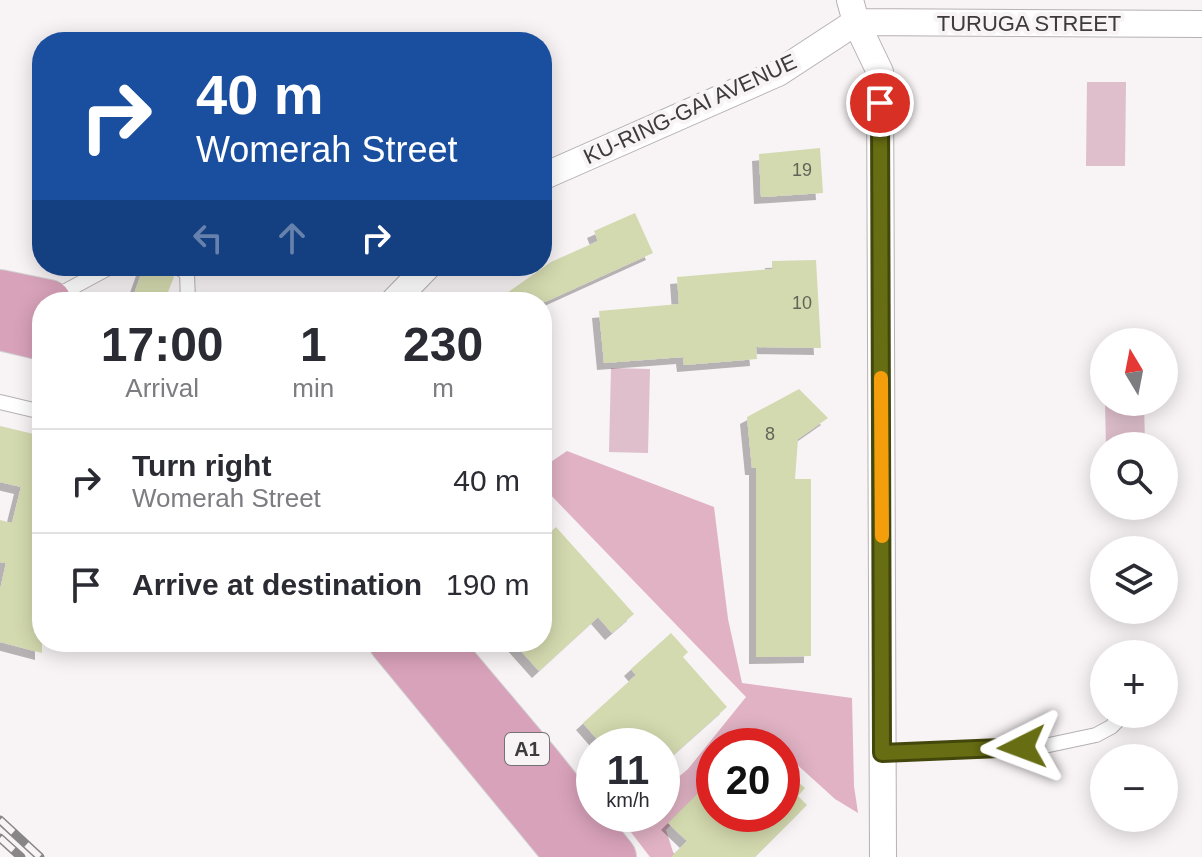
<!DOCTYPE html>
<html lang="en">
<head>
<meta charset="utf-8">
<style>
  body { margin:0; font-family:Arial,sans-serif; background:#f2f2f3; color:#2b2b33; height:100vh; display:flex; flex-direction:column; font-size:30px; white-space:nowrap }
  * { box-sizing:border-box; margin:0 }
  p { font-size:26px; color:#7c7c81 }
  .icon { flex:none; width:44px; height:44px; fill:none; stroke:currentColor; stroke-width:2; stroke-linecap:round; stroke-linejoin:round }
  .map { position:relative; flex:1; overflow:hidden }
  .side { position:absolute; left:32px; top:292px; width:520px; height:360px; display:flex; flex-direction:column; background:#fff; border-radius:32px; box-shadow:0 4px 20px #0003 }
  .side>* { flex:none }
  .hud { position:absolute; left:32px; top:32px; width:520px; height:244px; border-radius:32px; box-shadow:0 4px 20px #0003; background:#1a4fa0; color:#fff; overflow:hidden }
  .needle { width:52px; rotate:350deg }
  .fabs { position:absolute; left:1090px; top:328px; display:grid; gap:16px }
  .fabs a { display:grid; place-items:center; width:88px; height:88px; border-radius:50%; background:#fff; box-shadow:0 4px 20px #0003; font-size:40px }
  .speed { position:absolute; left:576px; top:728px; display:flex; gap:16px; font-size:40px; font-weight:700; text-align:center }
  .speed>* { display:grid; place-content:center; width:104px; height:104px; border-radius:50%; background:#fff; box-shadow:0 4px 20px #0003; line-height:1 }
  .speed small { font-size:20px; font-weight:400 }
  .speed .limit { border:12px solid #d22; background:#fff; color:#111 }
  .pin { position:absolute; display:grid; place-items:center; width:68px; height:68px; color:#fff; margin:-34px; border:4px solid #fff; border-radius:50%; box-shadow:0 2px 8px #0007 }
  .me { position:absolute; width:88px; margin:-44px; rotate:267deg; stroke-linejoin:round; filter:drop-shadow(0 0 6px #0008) }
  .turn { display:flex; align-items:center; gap:28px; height:168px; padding:0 32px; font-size:36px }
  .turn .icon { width:104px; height:104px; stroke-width:2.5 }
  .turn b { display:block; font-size:56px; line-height:68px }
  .lanes { display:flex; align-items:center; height:76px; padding:0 32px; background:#0003; justify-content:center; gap:40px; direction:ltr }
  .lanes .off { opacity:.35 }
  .eta { display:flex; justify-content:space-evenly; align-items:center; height:136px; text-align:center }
  .eta b { font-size:48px; font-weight:700; line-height:56px }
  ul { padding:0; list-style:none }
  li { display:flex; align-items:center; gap:24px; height:104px; padding:0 32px; border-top:2px solid #e1e1e2 }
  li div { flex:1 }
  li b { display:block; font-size:30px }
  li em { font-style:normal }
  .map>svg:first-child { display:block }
  .green { fill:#debfcb }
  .forest { fill:#e0b2c4 }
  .building { fill:#d4daaf; filter:url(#shadow) }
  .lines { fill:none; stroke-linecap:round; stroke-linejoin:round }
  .service-casing { stroke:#b6b1b3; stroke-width:16 }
  .minor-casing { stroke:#b6b1b3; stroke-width:28 }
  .trunk-casing { stroke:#d0d0d0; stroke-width:46 }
  .service { stroke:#fff; stroke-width:14 }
  .minor { stroke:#fff; stroke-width:26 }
  .trunk { stroke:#d8a2ba; stroke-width:44 }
  .rail-casing { stroke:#898688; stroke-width:9 }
  .rail { stroke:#f8f3f5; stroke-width:6; stroke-dasharray:18; stroke-linecap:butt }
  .route-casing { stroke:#43470c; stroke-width:20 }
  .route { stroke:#676d12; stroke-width:14 }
  .slow { stroke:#f59e0b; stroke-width:14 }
  .labels { text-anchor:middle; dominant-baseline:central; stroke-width:8; stroke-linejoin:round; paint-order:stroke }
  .number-label { font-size:18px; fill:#636359 }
  .shield { fill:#f8f3f5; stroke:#757274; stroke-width:2 }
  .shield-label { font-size:20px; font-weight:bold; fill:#3d3b3c }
  .street-label { font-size:22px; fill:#3d3b3c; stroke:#f8f3f5 }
</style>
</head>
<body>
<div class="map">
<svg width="1202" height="857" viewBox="0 0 1202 857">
  <defs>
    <filter id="shadow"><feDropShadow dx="-7" dy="7" stdDeviation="0" flood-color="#0004"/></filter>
  </defs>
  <rect width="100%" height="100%" fill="#f8f3f5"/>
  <!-- green -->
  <path class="green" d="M1087,82H1126L1125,166H1086Z
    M611,368L650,369L648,453L609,452Z
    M1105,402H1144L1145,446H1106Z"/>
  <!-- forest -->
  <path class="forest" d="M567,451L714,507L728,619L742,683L852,698L854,786L858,813L835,799L782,751V746H777L761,732L748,746H714V780L666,830L673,852L677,857H650L624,823L635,814H662V791L688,769L746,697L542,486V468Z"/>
  <!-- building -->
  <path class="building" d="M820,148L823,193L761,197L759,154Z
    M635,213L653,253L545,302H494L551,262L598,241L594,231Z
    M816,260L821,348L756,347L757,359L684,365L683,357L604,363L599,311L679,304L677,277L772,269V261Z
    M144,266H167L169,272L174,277L164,302H146L133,297Z
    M799,389L828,418L798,439L795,479H811V656L756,657V468H752L747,417Z
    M0,426L42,436V653L0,642V590L6,563L0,562V520L12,523L21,487L0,482Z
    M556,527L634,614L612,633L598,617L539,671L513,642H542V540Z
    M671,633L688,652L683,657L727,707L662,765V746H646L637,736L626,746H603L583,723L636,675L631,669Z
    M782,768L805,788L798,796L807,805L755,857H671L687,841L668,823L714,777V814H782Z"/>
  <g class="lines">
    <!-- service casing -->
    <g class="service-casing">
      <path id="service" d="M177,267L187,273L188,302
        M51,299L112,266
        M0,402L42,412
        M882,753L1049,745L1096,735L1111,727L1124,714"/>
    </g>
    <!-- minor casing -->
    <g class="minor-casing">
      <path id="minor" d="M850,0L856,22L880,72L883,857
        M856,22L1202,24
        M542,177L778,73L856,22
        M393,302L428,266"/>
    </g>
    <!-- trunk casing -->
    <g class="trunk-casing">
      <path id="trunk" d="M0,292L49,302
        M0,328L42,338
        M391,642L568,857
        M437,642L539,763L614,857"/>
    </g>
    <!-- service -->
    <use href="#service" class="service"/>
    <!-- minor -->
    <use href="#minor" class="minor"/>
    <!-- trunk -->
    <use href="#trunk" class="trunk"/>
    <!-- rail casing -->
    <g class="rail-casing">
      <path id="rail" d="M0,820L40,857
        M0,838L21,857"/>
    </g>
    <!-- rail -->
    <use href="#rail" class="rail"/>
  </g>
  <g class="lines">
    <!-- route casing -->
    <g class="route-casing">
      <path id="route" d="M880,103L882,753L1022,747"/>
    </g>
    <!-- route -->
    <use href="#route" class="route"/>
    <!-- slow -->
    <path class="slow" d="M881,378L882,536"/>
  </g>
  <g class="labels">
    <!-- number labels -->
    <g class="number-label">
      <text x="802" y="170">19</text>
      <text x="802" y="303">10</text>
      <text x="770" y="434">8</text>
    </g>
    <!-- shield labels -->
    <rect class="shield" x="505" y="733" width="44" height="32" rx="6"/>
    <g class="shield-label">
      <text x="527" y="749">A1</text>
    </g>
    <!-- street labels -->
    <g class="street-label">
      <text x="1029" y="23">TURUGA STREET</text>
      <text transform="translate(690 109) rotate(-25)">KU-RING-GAI AVENUE</text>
    </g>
  </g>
</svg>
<div class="fabs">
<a><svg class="needle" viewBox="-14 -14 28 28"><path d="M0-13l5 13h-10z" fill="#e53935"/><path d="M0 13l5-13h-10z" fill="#7c7c81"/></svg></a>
<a><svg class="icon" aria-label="search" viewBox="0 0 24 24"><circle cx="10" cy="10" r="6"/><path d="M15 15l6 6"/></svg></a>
<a><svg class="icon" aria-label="layers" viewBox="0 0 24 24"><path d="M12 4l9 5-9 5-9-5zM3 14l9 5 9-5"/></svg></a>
<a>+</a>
<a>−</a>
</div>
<div class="speed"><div>11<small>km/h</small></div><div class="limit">20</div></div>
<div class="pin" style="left:880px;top:103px;background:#d93025"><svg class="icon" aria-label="arrive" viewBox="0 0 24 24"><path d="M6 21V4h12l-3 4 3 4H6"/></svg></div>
<svg class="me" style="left:1022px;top:747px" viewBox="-20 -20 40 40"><path d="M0-17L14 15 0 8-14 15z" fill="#676d12" stroke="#fff" stroke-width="4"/></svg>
<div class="hud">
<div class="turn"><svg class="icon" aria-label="right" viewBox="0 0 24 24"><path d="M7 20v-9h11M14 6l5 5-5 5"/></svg><div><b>40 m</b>Womerah Street</div></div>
<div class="lanes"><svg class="icon off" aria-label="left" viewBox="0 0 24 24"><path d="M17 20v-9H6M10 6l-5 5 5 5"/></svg><svg class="icon off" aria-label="ahead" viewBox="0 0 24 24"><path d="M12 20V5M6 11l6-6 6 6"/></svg><svg class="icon" aria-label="right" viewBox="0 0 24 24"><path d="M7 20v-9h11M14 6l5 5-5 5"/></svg></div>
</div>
<section class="side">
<div class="eta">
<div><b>17:00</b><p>Arrival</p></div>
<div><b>1</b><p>min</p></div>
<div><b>230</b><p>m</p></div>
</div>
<ul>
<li><svg class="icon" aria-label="right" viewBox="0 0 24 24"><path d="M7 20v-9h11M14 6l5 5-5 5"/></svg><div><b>Turn right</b><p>Womerah Street</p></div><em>40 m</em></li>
<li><svg class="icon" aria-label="arrive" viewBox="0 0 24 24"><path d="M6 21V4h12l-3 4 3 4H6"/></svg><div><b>Arrive at destination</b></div><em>190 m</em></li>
</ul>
</section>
</div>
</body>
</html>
